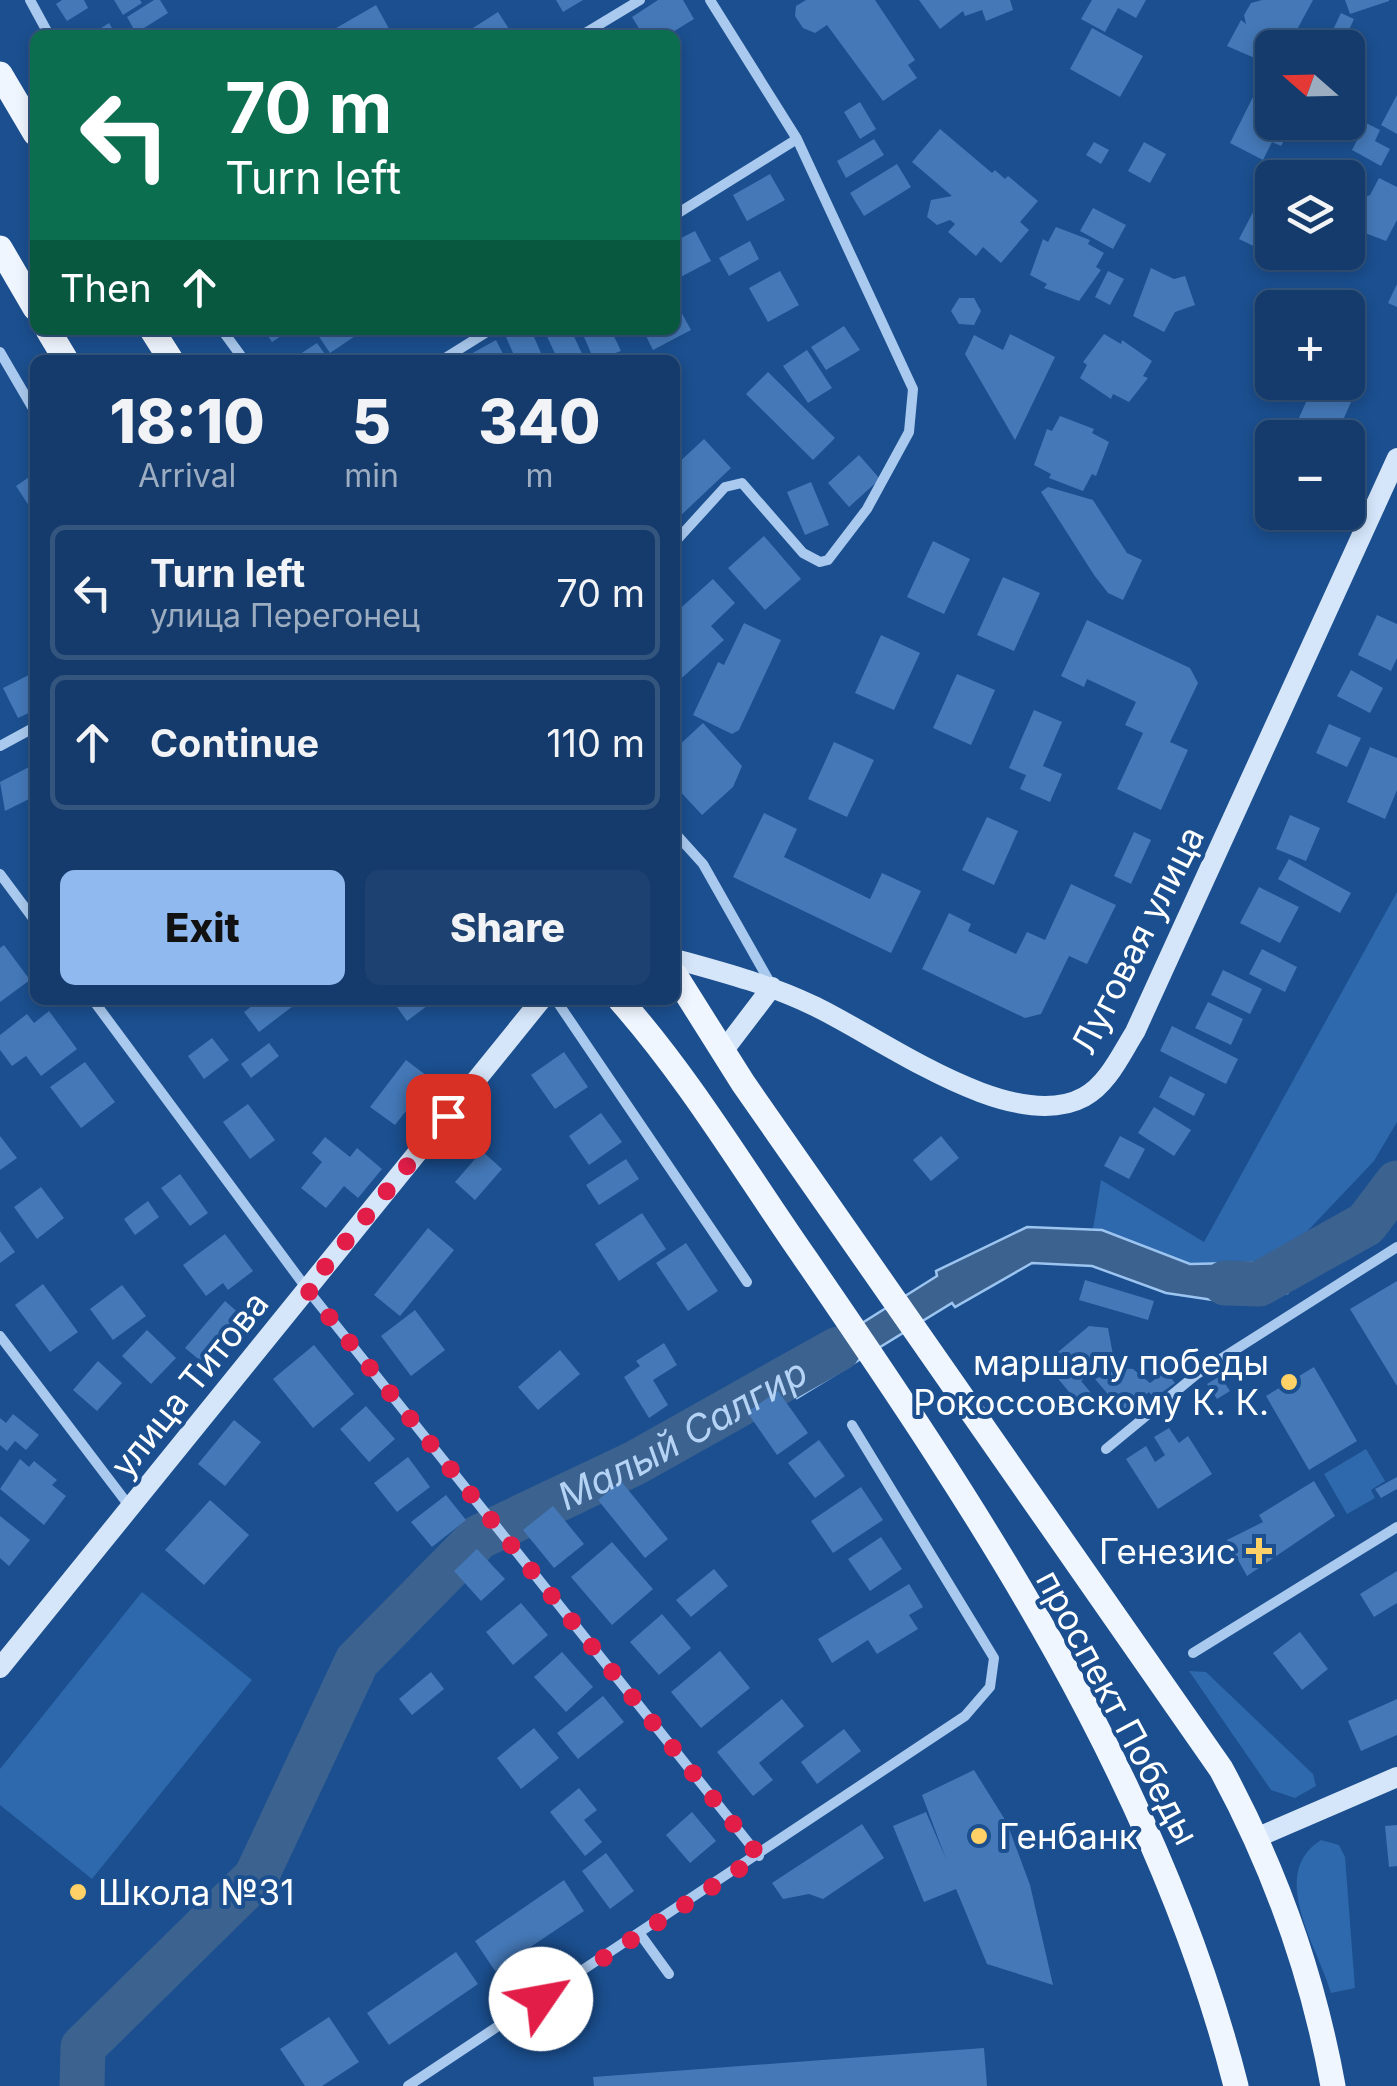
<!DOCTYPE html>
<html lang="en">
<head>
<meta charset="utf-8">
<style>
  body { margin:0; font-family:Inter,sans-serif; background:#1d4271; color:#f1f3f6; height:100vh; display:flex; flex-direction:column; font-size:38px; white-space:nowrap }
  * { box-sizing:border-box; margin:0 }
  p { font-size:32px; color:#9dadc1 }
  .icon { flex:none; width:55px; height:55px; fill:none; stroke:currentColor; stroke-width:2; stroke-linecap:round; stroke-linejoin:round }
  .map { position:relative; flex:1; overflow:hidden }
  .drawer { position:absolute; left:30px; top:355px; width:650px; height:650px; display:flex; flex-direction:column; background:#143b6b; border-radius:15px; box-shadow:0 5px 15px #0003,0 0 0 2px #33557e }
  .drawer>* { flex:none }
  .top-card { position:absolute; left:30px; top:30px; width:650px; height:305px; border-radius:15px; box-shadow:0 5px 15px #0003,0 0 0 2px #33557e; background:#0b6e4f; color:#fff; overflow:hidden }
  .needle { width:65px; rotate:290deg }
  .controls { position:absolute; left:1255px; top:30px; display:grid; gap:20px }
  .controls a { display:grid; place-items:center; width:110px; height:110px; border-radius:15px; background:#143b6b; box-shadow:0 5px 15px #0003,0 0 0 2px #33557e; font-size:50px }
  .pin { position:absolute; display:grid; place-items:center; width:85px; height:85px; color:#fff; margin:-42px; border-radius:20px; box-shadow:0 5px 15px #0006 }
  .me { position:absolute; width:110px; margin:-55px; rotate:57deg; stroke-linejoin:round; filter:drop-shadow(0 0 8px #0008) }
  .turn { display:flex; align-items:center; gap:35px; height:210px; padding:0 30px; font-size:45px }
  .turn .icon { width:130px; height:130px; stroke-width:2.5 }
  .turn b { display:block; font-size:70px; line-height:85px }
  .then { display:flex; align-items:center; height:95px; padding:0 30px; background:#0003; gap:20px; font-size:38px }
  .eta { display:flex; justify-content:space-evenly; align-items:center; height:170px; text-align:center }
  .eta b { font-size:60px; font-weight:800; line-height:70px }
  .button { display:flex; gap:20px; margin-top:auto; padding:20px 30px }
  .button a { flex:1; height:115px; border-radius:15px; background:#90b9f0; color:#111; font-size:40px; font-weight:800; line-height:115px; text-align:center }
  .button a+a { background:#1d4271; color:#f1f3f6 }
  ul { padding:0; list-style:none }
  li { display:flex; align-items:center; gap:30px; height:135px; margin:0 20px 15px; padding:0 10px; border:5px solid #33557e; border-radius:15px }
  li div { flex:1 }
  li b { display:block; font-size:38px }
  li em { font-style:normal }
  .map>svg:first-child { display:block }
  .green { fill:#2e69ad }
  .water { fill:#3c6290; stroke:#9cc4f0; stroke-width:2.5 }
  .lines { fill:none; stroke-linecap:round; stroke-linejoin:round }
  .river { stroke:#3c6290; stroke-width:45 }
  .building { fill:#4478b7 }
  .street { stroke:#a9c9ee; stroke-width:10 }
  .secondary { stroke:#d6e6fa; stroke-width:20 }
  .primary { stroke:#f0f6ff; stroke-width:25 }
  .route { stroke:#e11d48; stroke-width:18; stroke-dasharray:0 32.4 }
  .poi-dot { fill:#ffd166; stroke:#1b4f8f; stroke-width:4 }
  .labels { text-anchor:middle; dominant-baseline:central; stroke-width:8; stroke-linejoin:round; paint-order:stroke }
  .street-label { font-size:35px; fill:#fff; stroke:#1b4f8f }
  .poi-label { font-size:35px; fill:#fff; stroke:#1b4f8f; text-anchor:end }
  .water-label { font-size:38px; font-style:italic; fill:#b5d3f5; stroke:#1b4f8f }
</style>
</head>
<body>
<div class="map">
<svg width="1397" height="2086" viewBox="0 0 1397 2086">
  <rect width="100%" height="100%" fill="#1b4f8f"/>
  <!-- green -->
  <path class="green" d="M1397,892V1122L1374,1161L1278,1262L1190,1264L1093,1229L1101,1180L1204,1242Z
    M1366,1449L1385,1481L1371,1490L1375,1498L1347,1514L1324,1474Z
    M142,1592L252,1680L92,1879L0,1805V1769Z
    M1189,1671L1206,1672L1313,1774L1316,1786L1295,1798L1271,1790Z
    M1321,1840L1339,1845L1345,1857L1355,1988L1331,1993C1318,1947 1267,1874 1321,1840Z"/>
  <!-- water -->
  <path class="water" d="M1027,1227L1102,1230L1190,1264L1278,1262L1287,1293L1244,1302L1213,1300L1166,1293L1092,1266L1032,1263L955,1307L952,1303L797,1398L781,1374L937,1276L936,1271Z"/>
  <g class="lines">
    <!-- river -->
    <g class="river">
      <path d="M1225,1283L1259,1284L1366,1224L1397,1183"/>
      <path id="s1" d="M82,2086L83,2047L256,1877L357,1661L479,1537L635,1463L838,1349"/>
    </g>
  </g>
  <!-- building -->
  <path class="building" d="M62,0H84L88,8L67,21L56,4Z
    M114,0H140L142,3L123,15Z
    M154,0H160L168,13L136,33L127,17Z
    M556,0H583L563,12Z
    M658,0H683L694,19L668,35H643L632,17Z
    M806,0H875L915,60L908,65L917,78L883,101L827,25L815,33L803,28L795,16L796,6Z
    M919,0H1010L1013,10L986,21L982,10L965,16L963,11L940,29Z
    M1092,0H1146L1136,18L1118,8L1105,32L1081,19Z
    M1262,0H1313L1287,48H1272V74L1262,77L1257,59L1227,46L1241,20L1246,24L1244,15L1251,3Z
    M1345,0H1389V1L1350,14Z
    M376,5L392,34L333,35L331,31Z
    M498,12L513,35H462Z
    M1341,13L1354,19L1344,41L1331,34Z
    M109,23L116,35H90Z
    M1092,28L1143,56L1120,97L1070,69Z
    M1397,95V134L1381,125Z
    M1253,97L1272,107V122H1294L1281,146L1272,142L1263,160L1230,143Z
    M860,102L876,129L860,139L844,112Z
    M1366,123L1380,130L1375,141L1390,149L1381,166L1352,150Z
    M940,129L992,173L995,170L1005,179L1008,176L1038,201L1020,222L1029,230L1001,263L983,247L976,256L948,232L955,224L950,220L937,225L927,217L931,200L952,196L912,162Z
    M874,139L884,155L846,178L837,161Z
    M1094,142L1109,150L1101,164L1086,155Z
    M1144,142L1166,154L1150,183L1128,171Z
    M897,164L911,187L864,216L850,193Z
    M1277,166L1299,178H1272V229L1262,250L1239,239Z
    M770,174L785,200L747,221L733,195Z
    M1379,178L1397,187V220L1386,241L1352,228L1354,223L1348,205L1370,195Z
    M1093,208L1126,225L1113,249L1080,231Z
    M1056,227L1090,240L1088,244L1104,253L1096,267L1101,270L1079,301L1044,288L1047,284L1030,275L1043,239L1048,242Z
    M695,231L711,261L675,280V241Z
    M750,241L759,259L729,276L719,258Z
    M1151,268L1174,279L1185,276L1195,305L1175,312L1164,332L1133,316Z
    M780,271L799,305L768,322L749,288Z
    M1108,271L1124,279L1110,305L1095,297Z
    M1397,284V307L1388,303Z
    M959,298H974L981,311L974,325L959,324L951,311Z
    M675,301L691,330L653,350L643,330H675Z
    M844,326L860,350L826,370L811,347Z
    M264,330H290L272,342Z
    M319,330H364L330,353L316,332Z
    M503,330H531L544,360H516Z
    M544,330H571L584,358L558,360Z
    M581,330H611L621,351L594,360Z
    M1010,334L1055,357L1015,440L965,354L974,335L1003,350Z
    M1104,334L1121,344L1122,340L1152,361L1143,376L1148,378L1129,402L1113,394L1111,399L1080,378L1087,365L1083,362Z
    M496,340L506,360H460Z
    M317,343L329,360H291Z
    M807,350L832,388L808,403L783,366Z
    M768,372L835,438L813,460L746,394Z
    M1315,382H1337L1356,391L1335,438H1290Z
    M1060,416L1094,429L1092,433L1109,442L1096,476L1092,474L1083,491L1049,478L1051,474L1034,465L1047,429L1052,431Z
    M704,439L731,468L677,519L675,466Z
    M859,455L880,479L849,507L828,483Z
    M35,473V515L16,486Z
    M811,482L829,525L805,535L787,492Z
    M1048,487L1093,500L1127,553L1142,560L1123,600L1108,593L1094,575L1041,492Z
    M764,536L801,579L765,610L728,568Z
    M933,541L970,559L944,614L907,597Z
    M1003,577L1040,593L1014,651L977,635Z
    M713,579L735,603L711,626L724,640L675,684V613Z
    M1377,615L1397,624V658L1391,671L1358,655Z
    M1087,620L1190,668L1198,683L1170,742L1188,750L1161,810L1117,789L1143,733L1125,725L1136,702L1087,679L1084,687L1061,676Z
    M744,623L781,640L739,730L732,734L693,715L718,662L724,665Z
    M881,635L920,653L894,710L855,693Z
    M1351,670L1383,688L1370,713L1337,696Z
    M35,672V710L18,718L3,688Z
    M957,674L995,690L971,745L933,728Z
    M1034,710L1062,722L1043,766L1062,774L1050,802L1020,789L1026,775L1009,768Z
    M703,723L742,766L733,787L702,815L675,786V749Z
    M1329,724L1361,738L1347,767L1316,753Z
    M834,742L874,760L847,817L808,799Z
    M1370,747L1397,758V790L1385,819L1347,802Z
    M31,766L35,796L5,811L0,782Z
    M764,813L797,829L784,857L870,899L882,873L921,891L891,953L733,877Z
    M1290,815L1320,828L1306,861L1276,849Z
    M987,817L1018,831L994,885L962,870Z
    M1134,832L1151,840L1131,884L1114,876Z
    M1289,859L1351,893L1340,913L1278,879Z
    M1071,884L1116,905L1087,964L1069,956L1041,1014L1025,1018L922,969L949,913L971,924L968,931L1016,954L1027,932L1045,940Z
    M1259,887L1299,907L1280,943L1240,923Z
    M4,945L30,980L0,1002V948Z
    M1262,949L1297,967L1285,992L1249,974Z
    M1223,970L1262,989L1250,1014L1211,995Z
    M260,1000H294L297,1003L259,1032L244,1012Z
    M392,1000H435L407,1021Z
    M1208,1002L1243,1019L1231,1045L1195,1028Z
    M49,1011L77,1049L41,1076L26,1056L12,1066L0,1050V1035L27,1014L34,1023Z
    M1172,1026L1238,1059L1226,1084L1160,1051Z
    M212,1038L229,1060L204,1079L188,1056Z
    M269,1043L279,1056L251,1078L241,1064Z
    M564,1052L588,1087L555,1109L531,1075Z
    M406,1060L431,1079L395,1125L370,1107Z
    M85,1062L115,1102L81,1128L50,1087Z
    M1170,1076L1205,1094L1194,1116L1159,1097Z
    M248,1104L275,1140L250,1159L223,1122Z
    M1154,1107L1191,1130L1174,1156L1138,1133Z
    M601,1113L622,1142L589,1165L569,1136Z
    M0,1136L17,1158L0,1170Z
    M941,1136L959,1158L931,1181L913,1160Z
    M1120,1136L1145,1149L1129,1179L1104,1166Z
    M325,1137L350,1157L357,1148L382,1169L358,1198L344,1186L326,1208L301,1188L322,1162L312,1153Z
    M482,1151L502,1169L475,1200L455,1182Z
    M626,1159L639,1179L599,1205L586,1185Z
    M180,1174L208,1213L190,1226L161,1188Z
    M41,1187L64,1218L37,1239L14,1207Z
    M148,1201L159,1217L135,1235L124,1219Z
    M642,1213L666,1249L619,1281L595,1244Z
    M428,1228L454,1250L400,1316L374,1295Z
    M0,1231L15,1252L0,1263Z
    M225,1234L253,1271L228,1290L223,1283L206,1296L183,1265Z
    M686,1243L718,1291L688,1311L656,1263Z
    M1085,1280L1154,1301L1148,1320L1079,1300Z
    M1397,1281V1386L1350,1309Z
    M43,1284L78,1332L50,1352L15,1305Z
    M122,1285L146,1316L113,1340L90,1309Z
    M225,1301L241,1315L202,1362L185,1348Z
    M415,1310L445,1350L411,1376L381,1336Z
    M1089,1326L1108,1328L1113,1355L1081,1381L1092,1394L1079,1404L1045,1363Z
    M147,1330L176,1358L151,1384L122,1356Z
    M664,1343L677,1365L653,1380L668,1405L649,1418L624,1377L640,1366L636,1361Z
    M314,1345L354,1394L313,1428L273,1379Z
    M560,1350L580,1374L538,1410L518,1387Z
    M98,1361L122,1383L97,1411L73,1390Z
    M1314,1367L1357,1441L1309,1470L1266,1396Z
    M1120,1368L1133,1369L1150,1383L1166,1371L1175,1383L1154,1398L1149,1392L1124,1413L1095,1379Z
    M1220,1376L1230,1391L1217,1399L1207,1384Z
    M778,1391L808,1433L777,1455L747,1412Z
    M366,1406L395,1439L369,1462L340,1429Z
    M13,1414L39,1435L26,1450L15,1441L7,1451L0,1445V1418L6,1423Z
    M234,1420L261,1442L225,1486L198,1464Z
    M1169,1428L1179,1443L1188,1436L1212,1474L1158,1509L1126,1459L1146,1446L1155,1462L1165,1455L1154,1437Z
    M819,1440L845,1476L815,1498L788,1463Z
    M408,1457L430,1487L397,1512L374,1483Z
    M20,1459L29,1467L34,1461L57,1480L52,1485L66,1496L44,1525L0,1489Z
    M1397,1477V1489L1381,1498L1375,1489Z
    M621,1481L668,1539L645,1558L598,1500Z
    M1314,1481L1335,1516L1247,1576L1227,1540L1263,1522L1259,1515Z
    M861,1487L883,1520L833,1553L811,1521Z
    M446,1495L466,1520L432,1547L411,1522Z
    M210,1500L249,1535L204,1585L165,1550Z
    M553,1506L584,1544L554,1568L523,1530Z
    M0,1516L30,1540L9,1566L0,1558Z
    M881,1537L902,1569L870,1591L848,1559Z
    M612,1542L653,1589L612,1625L571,1577Z
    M477,1549L505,1579L481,1601L454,1571Z
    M714,1569L728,1586L691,1617L676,1600Z
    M1397,1571V1603L1374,1617L1360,1594Z
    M909,1584L923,1607L909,1615L918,1629L877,1654L868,1640L832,1663L818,1639Z
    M521,1603L548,1635L513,1665L486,1632Z
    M662,1614L691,1648L659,1675L630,1642Z
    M1300,1632L1328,1669L1302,1690L1273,1653Z
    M720,1651L750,1688L701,1728L671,1692Z
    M562,1652L593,1687L566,1712L534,1677Z
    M431,1672L444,1689L412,1715L399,1699Z
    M603,1696L624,1722L578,1759L557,1733Z
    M782,1699L804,1726L759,1763L773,1780L753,1796L717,1752Z
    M1397,1699V1735L1361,1751L1348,1721Z
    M534,1728L559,1758L521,1789L497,1758Z
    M844,1729L861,1751L817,1784L801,1762Z
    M974,1770L1007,1823L1030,1885L1053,1985L987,1964L956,1889L924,1902L893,1826L926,1812L946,1859L922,1795Z
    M579,1788L597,1810L584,1820L602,1842L585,1856L550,1812Z
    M692,1812L716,1841L690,1863L666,1835Z
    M862,1824L884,1858L823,1899L809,1894L783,1899L772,1883Z
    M1397,1825V1866L1389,1867L1385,1826Z
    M606,1853L634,1891L610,1909L582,1871Z
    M564,1880L584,1911L495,1971L475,1941Z
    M456,1952L478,1984L389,2045L367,2013Z
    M329,2017L359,2062L322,2086H305L280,2049Z
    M984,2048L987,2086H594L593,2077Z"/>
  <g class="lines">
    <!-- street -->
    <path class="street" d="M30,0L49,35
      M582,35L640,0
      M675,215L797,139
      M222,330L244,360
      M0,352L35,412
      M442,360L490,330
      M675,542L725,487L742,483L803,553L820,562L828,560L867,509L909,432L913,389L797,139L710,0
      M0,746L35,727
      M675,833L703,864L772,986
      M0,874L35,921
      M93,1000L307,1289L759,1856
      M556,1000L747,1282
      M0,1336L130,1507
      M1106,1449L1197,1374L1397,1247
      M1193,1653L1397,1527
      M640,1934L669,1974
      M408,2086L965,1716L990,1687L994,1658L852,1425"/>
    <!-- secondary -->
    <path class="secondary" d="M675,959C722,972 768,984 812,1005C876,1034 1011,1137 1084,1097C1108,1084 1121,1054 1135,1032L1397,458
      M724,1050L772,987
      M0,1668L541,1000
      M1256,1838L1397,1777"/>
    <!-- primary -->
    <path class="primary" d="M0,74L35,133
      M0,248L35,308
      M48,330L66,360
      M152,330L171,360
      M675,975L743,1083L1221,1769C1274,1867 1313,1976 1333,2086
      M620,1000C690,1079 745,1172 805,1258C981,1514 1159,1782 1236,2086"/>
  </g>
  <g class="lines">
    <!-- route -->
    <path class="route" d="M448,1116L307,1289L759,1856L541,1999"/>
  </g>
  <!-- markers -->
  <g class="poi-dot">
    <circle cx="1289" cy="1382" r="10"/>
    <path d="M1254 1536h10v10h10v10h-10v10h-10v-10h-10v-10h10z"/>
    <circle cx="979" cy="1836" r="10"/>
    <circle cx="78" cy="1892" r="10"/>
  </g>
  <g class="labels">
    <!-- street labels -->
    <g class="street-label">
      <text transform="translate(1137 940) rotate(-63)">Луговая улица</text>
      <text transform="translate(189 1384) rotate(-51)">улица Титова</text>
      <text transform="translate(1118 1707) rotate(62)">проспект Победы</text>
    </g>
    <!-- poi labels -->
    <g class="poi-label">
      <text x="1269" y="1362">маршалу победы<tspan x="1269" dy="40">Рокоссовскому К. К.</tspan></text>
      <text x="1236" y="1551">Генезис</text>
      <text x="999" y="1836" text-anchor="start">Генбанк</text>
      <text x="98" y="1892" text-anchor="start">Школа №31</text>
    </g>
    <!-- water labels -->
    <g class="water-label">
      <text stroke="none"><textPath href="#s1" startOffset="922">Малый Салгир</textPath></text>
    </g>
  </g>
</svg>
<div class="controls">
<a><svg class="needle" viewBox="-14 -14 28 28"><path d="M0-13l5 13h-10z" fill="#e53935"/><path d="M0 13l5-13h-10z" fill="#9dadc1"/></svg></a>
<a><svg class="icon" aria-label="layers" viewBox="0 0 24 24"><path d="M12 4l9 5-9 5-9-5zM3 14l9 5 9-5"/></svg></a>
<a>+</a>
<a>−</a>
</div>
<div class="pin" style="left:448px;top:1116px;background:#d93025"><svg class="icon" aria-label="arrive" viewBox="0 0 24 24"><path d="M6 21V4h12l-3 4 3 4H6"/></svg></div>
<svg class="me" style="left:541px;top:1999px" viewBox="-20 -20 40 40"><circle r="19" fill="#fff"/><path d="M0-13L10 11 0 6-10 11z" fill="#e11d48"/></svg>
<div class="top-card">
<div class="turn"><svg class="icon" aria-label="left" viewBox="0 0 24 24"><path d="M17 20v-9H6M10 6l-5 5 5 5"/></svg><div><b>70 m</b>Turn left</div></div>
<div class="then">Then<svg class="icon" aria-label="ahead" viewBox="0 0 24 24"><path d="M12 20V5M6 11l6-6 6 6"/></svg></div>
</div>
<section class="drawer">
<div class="eta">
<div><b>18:10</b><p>Arrival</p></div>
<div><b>5</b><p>min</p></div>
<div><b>340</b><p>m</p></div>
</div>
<ul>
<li><svg class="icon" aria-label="left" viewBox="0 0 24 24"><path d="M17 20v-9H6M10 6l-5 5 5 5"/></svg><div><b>Turn left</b><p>улица Перегонец</p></div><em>70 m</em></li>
<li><svg class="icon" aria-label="ahead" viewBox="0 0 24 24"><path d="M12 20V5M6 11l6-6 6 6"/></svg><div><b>Continue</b></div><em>110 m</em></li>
</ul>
<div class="button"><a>Exit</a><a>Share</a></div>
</section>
</div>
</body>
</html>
